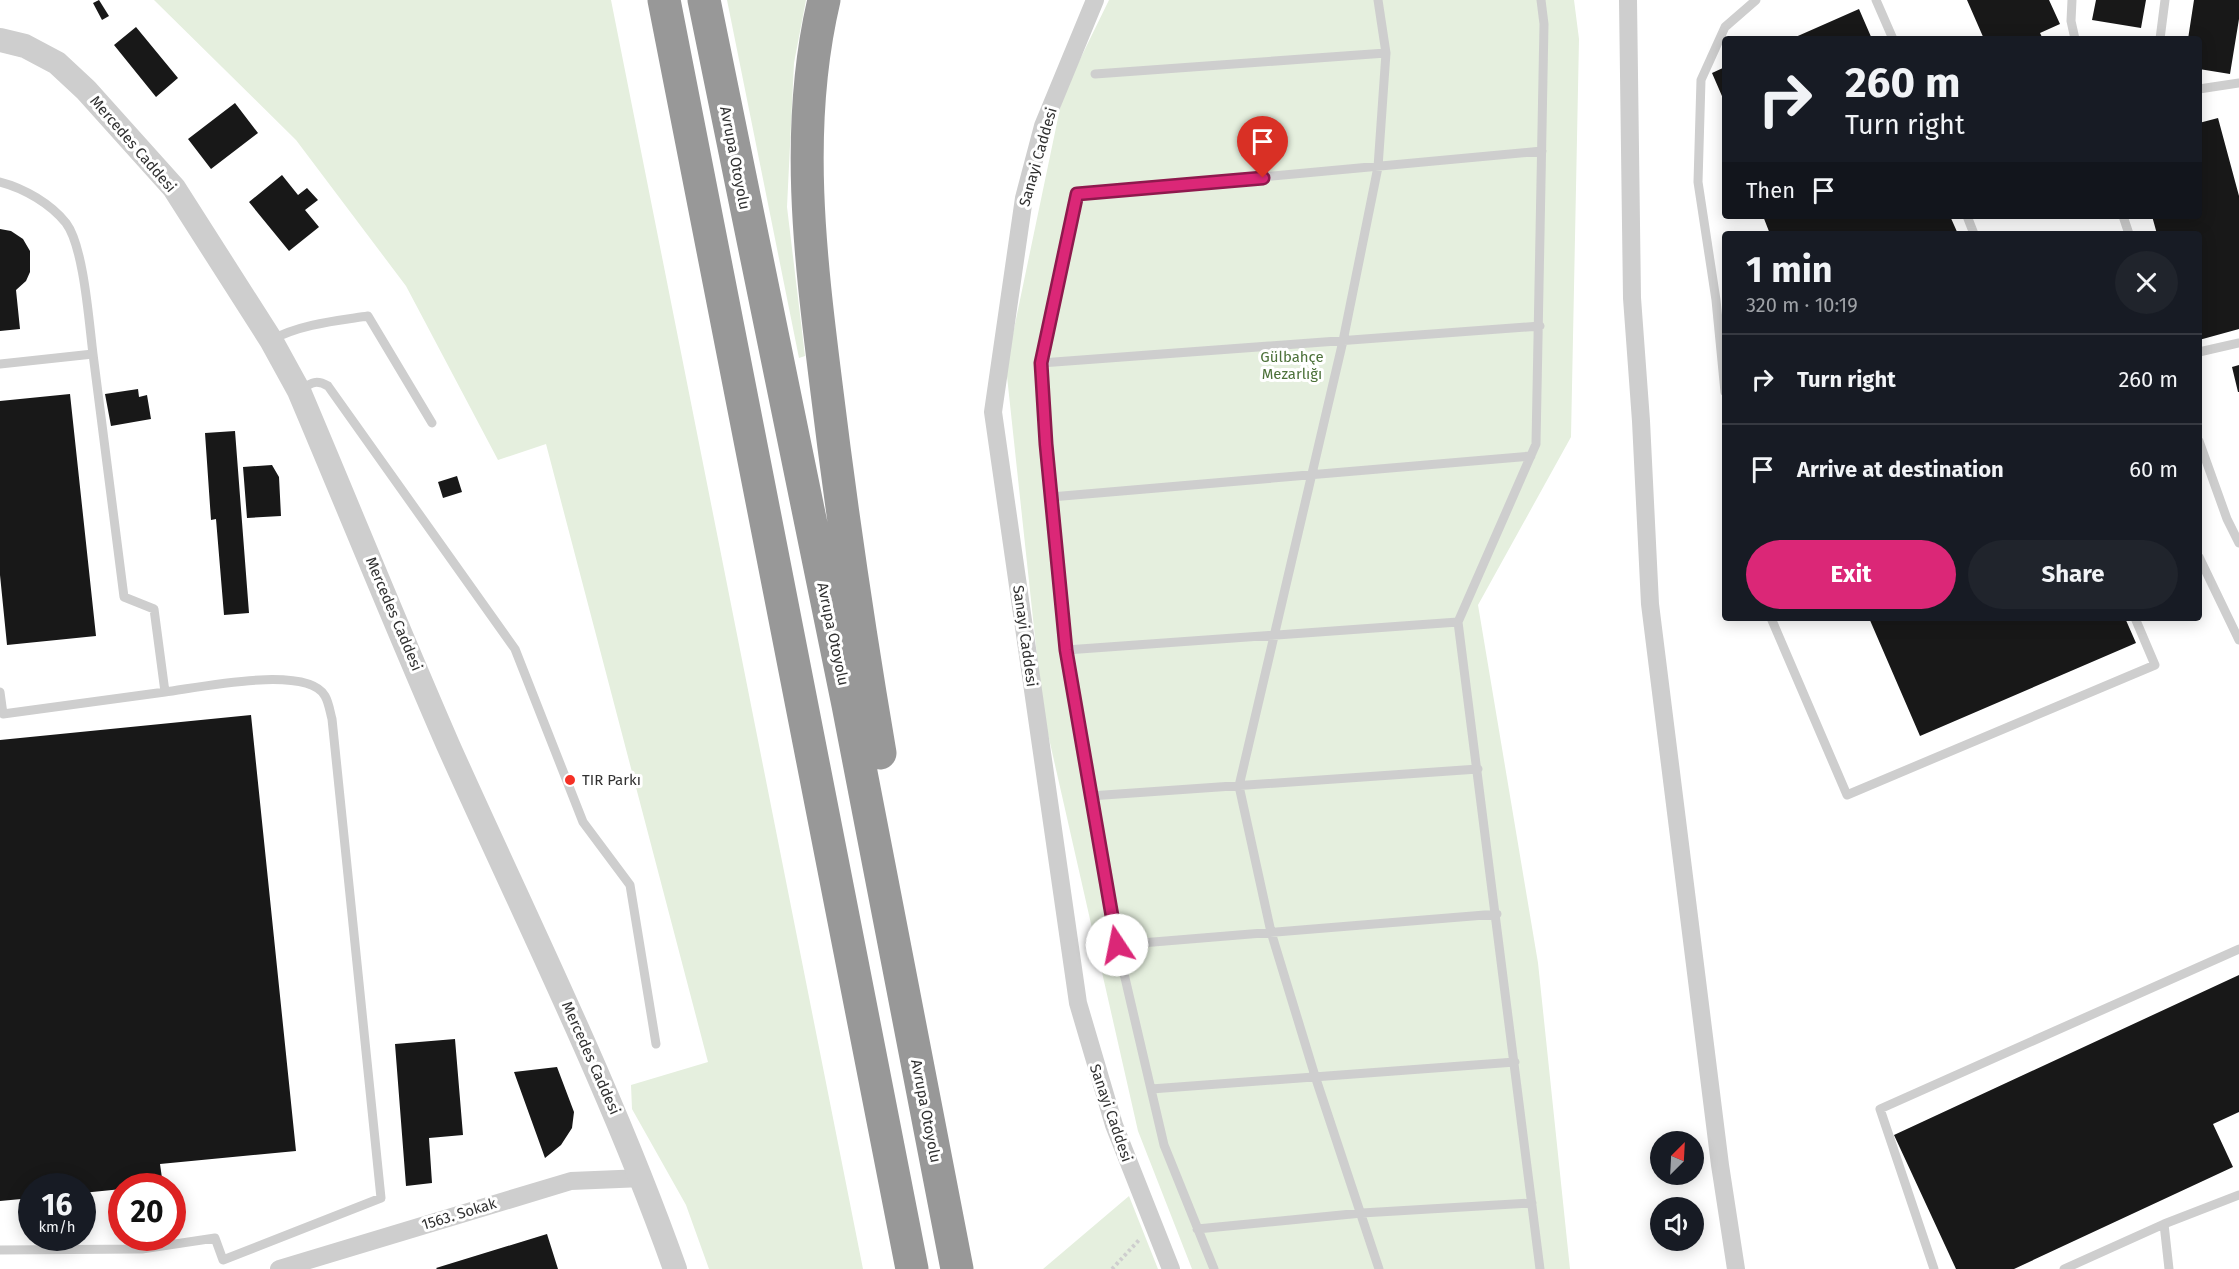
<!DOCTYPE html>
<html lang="en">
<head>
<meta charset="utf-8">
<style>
  body { margin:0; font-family:"Fira Sans",sans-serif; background:#20242c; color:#f1f3f6; height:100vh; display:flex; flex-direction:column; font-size:22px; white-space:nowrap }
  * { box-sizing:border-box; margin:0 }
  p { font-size:20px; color:#9ea1a6 }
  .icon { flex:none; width:33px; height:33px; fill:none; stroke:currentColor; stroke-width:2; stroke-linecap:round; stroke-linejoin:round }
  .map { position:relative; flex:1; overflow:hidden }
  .sheet { position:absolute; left:1722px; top:231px; width:480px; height:390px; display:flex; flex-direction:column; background:#171b24; border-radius:6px; box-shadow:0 3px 15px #0003 }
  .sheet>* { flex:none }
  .banner { position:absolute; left:1722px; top:36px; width:480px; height:183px; border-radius:6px; box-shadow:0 3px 15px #0003; background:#171b24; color:#f1f3f6; overflow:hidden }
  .needle { width:39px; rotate:24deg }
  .tools { position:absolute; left:1650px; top:1131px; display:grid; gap:12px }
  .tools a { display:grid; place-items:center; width:54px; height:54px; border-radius:50%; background:#171b24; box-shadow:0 3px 15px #0003; font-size:30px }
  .speed { position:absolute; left:18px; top:1173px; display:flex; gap:12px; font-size:30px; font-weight:700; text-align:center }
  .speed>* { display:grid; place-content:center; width:78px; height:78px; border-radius:50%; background:#171b24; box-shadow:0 3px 15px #0003; line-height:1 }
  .speed small { font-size:15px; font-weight:400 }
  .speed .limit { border:9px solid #d22; background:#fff; color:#111 }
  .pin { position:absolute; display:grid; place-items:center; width:51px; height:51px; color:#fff; margin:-62px -26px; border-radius:50% 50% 50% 0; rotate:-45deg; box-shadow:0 0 6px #0007 }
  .pin .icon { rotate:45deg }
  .me { position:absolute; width:66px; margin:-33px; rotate:349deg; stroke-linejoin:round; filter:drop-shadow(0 0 4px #0008) }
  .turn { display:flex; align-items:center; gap:21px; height:126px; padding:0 24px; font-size:27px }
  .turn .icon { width:78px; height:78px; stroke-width:2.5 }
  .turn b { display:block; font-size:42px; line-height:51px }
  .then { display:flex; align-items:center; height:57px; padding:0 24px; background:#0003; gap:12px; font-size:22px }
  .round { display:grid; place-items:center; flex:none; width:63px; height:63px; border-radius:32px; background:#20242c }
  .overview { display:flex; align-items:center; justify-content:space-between; height:102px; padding:0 24px }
  h1 { font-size:36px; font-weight:700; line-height:45px }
  .primary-button { display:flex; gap:12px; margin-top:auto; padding:12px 24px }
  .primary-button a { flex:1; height:69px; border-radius:36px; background:#db2777; color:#fff; font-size:24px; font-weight:700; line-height:69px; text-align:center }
  .primary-button a+a { background:#20242c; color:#f1f3f6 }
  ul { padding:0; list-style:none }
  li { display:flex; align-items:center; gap:18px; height:90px; padding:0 24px; border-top:2px solid #363941 }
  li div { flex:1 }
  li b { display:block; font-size:22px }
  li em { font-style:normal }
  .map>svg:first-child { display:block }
  .green { fill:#e5efde }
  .building { fill:#181818 }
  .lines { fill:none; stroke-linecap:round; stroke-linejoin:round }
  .path { stroke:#cecece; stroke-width:4; stroke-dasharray:3 3; stroke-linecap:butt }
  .service { stroke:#cecece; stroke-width:9 }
  .minor { stroke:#cecece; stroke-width:18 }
  .tertiary { stroke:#cecece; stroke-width:24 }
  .motorway { stroke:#989898; stroke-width:33 }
  .route-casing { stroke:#8e194d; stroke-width:15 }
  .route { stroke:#db2777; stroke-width:10 }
  .poi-dot { fill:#f53025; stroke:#fff; stroke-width:2 }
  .labels { text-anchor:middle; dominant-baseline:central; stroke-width:6; stroke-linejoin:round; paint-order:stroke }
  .street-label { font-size:15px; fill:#313131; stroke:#fff }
  .park-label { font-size:15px; fill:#4c7139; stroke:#fff }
  .poi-label { font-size:15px; fill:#313131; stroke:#fff; text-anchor:start }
</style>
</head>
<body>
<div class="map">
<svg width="2239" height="1269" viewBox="0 0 2239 1269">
  <rect width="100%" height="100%" fill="#fff"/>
  <!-- green -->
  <path class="green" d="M154,0H611L863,1269H709L686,1205L632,1109L631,1085L708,1062L546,444L498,460L406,286L296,140Z
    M727,0H806L794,63L787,207L805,356L799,358Z
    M1109,0H1574L1579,39L1571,437L1478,605L1538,963L1570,1269H1192L1138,1131L1043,712L1006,367L1063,94Z
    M1129,1196L1158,1269H1043Z"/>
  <!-- building -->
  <path class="building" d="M99,0L109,16L102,20L93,3Z
    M1967,0H2049L2060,24L2040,33L2043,39H1984Z
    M2096,0H2146L2141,28L2092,20Z
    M2194,0H2239V19L2230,74L2199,69V39H2188Z
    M1859,9L1872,39H1791Z
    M136,27L178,78L156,97L114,45Z
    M1725,67V103L1712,73Z
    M235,103L258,133L211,169L188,139Z
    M2218,118L2239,196V329L2199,340V234H2157L2152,216H2199V123Z
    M282,175L298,195L307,188L318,200L305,210L319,227L289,251L249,202Z
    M1763,216H1950L1958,234H1770Z
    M0,229L11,231L23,239L30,251V272L26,281L16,290L20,329L0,331Z
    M2239,365V392H2238L2232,367Z
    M138,389L139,397L147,395L151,419L111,426L105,394Z
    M70,394L96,636L7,645L0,575V401Z
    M235,431L249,613L224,615L216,519L211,520L205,433Z
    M272,465L279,477L281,516L247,518L243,467Z
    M457,476L462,492L443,498L438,482Z
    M1869,618H2125L2136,643L1920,736Z
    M251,715L296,1151L160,1164L163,1185L122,1186V1189L82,1193V1186H32V1198L0,1201V740Z
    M2239,975V1112L2213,1124L2233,1167L2014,1269H1956L1894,1135Z
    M455,1039L463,1135L429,1138L432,1183L406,1186L395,1044Z
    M557,1067L574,1112L572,1128L561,1145L545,1158L514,1072Z
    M547,1234L558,1269H437L436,1268Z"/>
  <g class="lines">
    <!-- path -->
    <path class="path" d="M1112,1269L1140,1239"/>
    <!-- service -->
    <path class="service" d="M1378,0L1386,53L1378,167L1343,341L1239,786L1271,932L1315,1076L1379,1269
      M1876,0L1893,39
      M2072,0L2071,21L2075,39
      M2160,39L2165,0
      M1095,74L1386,53
      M2199,89L2239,83
      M0,182C24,188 51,204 66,223C84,247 89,323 93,354L0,364
      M1967,216L1974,234
      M2123,216L2129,234
      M271,340C301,324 335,321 368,316L432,423
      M2199,352L2239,343
      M1041,363L1540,326
      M300,390C311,383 316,379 328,386L515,649L583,822L630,885L656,1044
      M1725,392L1716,300L1698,182L1701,80L1725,27L1756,0
      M2199,441L2227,519L2239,543
      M1051,497L1531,456
      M2199,557L2239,640
      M1771,618L1847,795L2155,665L2135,618
      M1066,650L1458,622
      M0,692L3,714L165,692
      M1090,796L1478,769
      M1117,945L1497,914
      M1151,1089L1515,1062
      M2164,1224L2169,1269
      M1197,1229L1362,1213L1532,1203
      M0,1250L142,1249L215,1238L223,1260L381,1198L332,719C330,712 329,703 325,696C307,664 197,688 165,692L154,609L124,597L93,354
      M1214,1269L1164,1145L1115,935L1066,650L1046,444L1041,363L1077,194L1542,151
      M1540,1269L1458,622L1536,444L1544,24L1541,0
      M1934,1269L1880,1109L2239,949
      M2064,1269L2164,1224L2239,1195"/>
    <!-- minor -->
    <path class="minor" d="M1095,0L1043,126L1024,198L993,412L1078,1003L1114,1125L1171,1269
      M1628,0L1632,298L1641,421L1650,604L1720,1165L1736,1269
      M279,1269L571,1181L643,1178"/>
    <!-- tertiary -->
    <path class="tertiary" d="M0,40L25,46L57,63L86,90L174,188L271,340L299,391C349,509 397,628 448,745C526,919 611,1089 675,1269"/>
    <!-- motorway -->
    <path class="motorway" d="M664,0L912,1269
      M704,0L848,705L957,1269
      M824,0C794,127 810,256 826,384C841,507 859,630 880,753"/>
  </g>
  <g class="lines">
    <!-- route casing -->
    <g class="route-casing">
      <path id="route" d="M1117,945L1066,650L1046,444L1041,363L1077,194L1263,178"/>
    </g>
    <!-- route -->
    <use href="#route" class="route"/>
  </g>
  <!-- markers -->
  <circle class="poi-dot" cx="570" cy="780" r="6"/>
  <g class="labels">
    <!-- street labels -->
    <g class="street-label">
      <text transform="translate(133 144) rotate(49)">Mercedes Caddesi</text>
      <text transform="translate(1038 157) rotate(-74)">Sanayi Caddesi</text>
      <text transform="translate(735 158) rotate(79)">Avrupa Otoyolu</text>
      <text transform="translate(394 614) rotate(67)">Mercedes Caddesi</text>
      <text transform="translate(833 634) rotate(78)">Avrupa Otoyolu</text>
      <text transform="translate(1025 636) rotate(82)">Sanayi Caddesi</text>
      <text transform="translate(591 1058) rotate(66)">Mercedes Caddesi</text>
      <text transform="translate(926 1111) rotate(79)">Avrupa Otoyolu</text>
      <text transform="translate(1111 1113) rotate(71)">Sanayi Caddesi</text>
      <text transform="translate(459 1214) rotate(-17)">1563. Sokak</text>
    </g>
    <!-- park labels -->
    <g class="park-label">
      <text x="1292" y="357">Gülbahçe<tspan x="1292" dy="17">Mezarlığı</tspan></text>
    </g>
    <!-- poi labels -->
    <g class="poi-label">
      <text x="582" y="780">TIR Parkı</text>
    </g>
  </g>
</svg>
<div class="tools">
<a><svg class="needle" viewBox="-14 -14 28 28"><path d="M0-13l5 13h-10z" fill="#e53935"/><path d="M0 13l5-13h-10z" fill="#9ea1a6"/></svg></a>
<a><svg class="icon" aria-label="sound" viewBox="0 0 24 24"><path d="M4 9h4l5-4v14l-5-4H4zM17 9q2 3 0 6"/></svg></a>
</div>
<div class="speed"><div>16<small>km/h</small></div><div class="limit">20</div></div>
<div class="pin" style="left:1263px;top:178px;background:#d93025"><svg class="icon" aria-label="arrive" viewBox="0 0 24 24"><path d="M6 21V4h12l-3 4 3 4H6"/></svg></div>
<svg class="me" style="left:1117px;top:945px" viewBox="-20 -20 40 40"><circle r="19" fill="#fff"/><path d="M0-13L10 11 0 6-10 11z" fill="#db2777"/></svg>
<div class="banner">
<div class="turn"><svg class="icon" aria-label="right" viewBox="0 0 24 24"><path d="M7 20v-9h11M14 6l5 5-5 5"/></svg><div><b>260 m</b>Turn right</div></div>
<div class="then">Then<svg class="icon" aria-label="arrive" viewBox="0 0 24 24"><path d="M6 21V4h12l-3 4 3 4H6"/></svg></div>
</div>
<section class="sheet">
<div class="overview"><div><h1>1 min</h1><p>320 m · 10:19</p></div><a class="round"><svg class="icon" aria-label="close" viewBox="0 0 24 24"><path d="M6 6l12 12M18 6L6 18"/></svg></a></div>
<ul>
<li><svg class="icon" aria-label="right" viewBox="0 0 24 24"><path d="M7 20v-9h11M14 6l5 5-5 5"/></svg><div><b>Turn right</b></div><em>260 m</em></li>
<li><svg class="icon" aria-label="arrive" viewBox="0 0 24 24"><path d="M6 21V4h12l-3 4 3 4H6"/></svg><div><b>Arrive at destination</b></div><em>60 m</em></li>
</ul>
<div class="primary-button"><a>Exit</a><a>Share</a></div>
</section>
</div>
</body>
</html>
